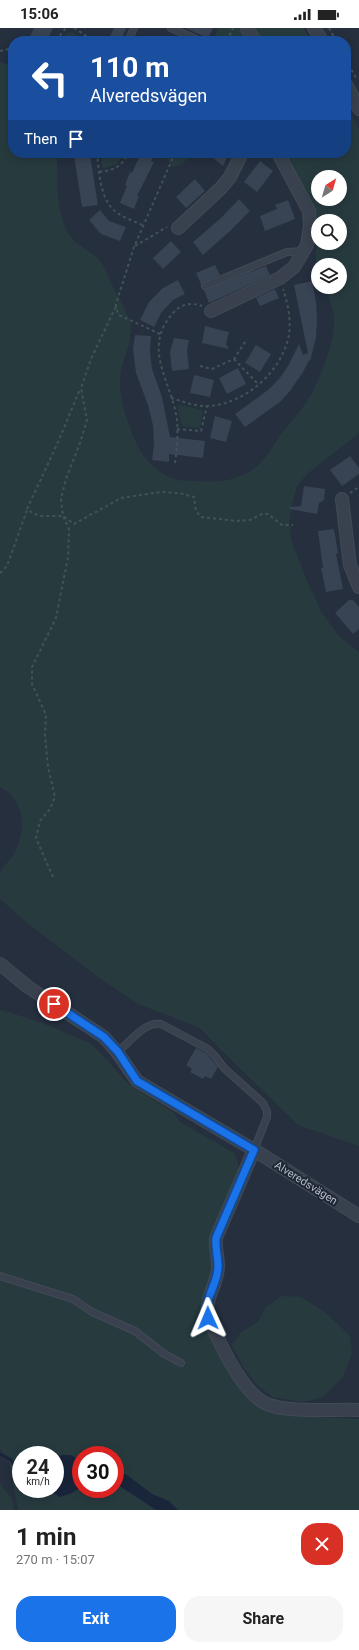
<!DOCTYPE html>
<html lang="en">
<head>
<meta charset="utf-8">
<style>
  body { margin:0; font-family:Roboto,sans-serif; background:#f6f6f6; color:#222; height:100vh; display:flex; flex-direction:column; font-size:15px; white-space:nowrap }
  * { box-sizing:border-box; margin:0 }
  p { font-size:13px; color:#767676 }
  .icon { flex:none; width:22px; height:22px; fill:none; stroke:currentColor; stroke-width:2; stroke-linecap:round; stroke-linejoin:round }
  .map { position:relative; height:1482px; overflow:hidden }
  .panel { display:flex; flex-direction:column; background:#fff; flex:1 }
  .panel>* { flex:none }
  .top-card { position:absolute; left:8px; top:8px; width:343px; height:122px; border-radius:16px; box-shadow:0 2px 10px #0003; background:#1a4fa0; color:#fff; overflow:hidden }
  .needle { width:26px; rotate:37deg }
  .tools { position:absolute; left:311px; top:142px; display:grid; gap:8px }
  .tools a { display:grid; place-items:center; width:36px; height:36px; border-radius:50%; background:#fff; box-shadow:0 2px 10px #0003; font-size:20px }
  .speed { position:absolute; left:12px; top:1418px; display:flex; gap:8px; font-size:20px; font-weight:700; text-align:center }
  .speed>* { display:grid; place-content:center; width:52px; height:52px; border-radius:50%; background:#fff; box-shadow:0 2px 10px #0003; line-height:1 }
  .speed small { font-size:10px; font-weight:400 }
  .speed .limit { border:6px solid #d22; background:#fff; color:#111 }
  .pin { position:absolute; display:grid; place-items:center; width:34px; height:34px; color:#fff; margin:-17px; border:2px solid #fff; border-radius:50%; box-shadow:0 1px 4px #0007 }
  .me { position:absolute; width:44px; margin:-22px; rotate:359deg; stroke-linejoin:round; filter:drop-shadow(0 0 3px #0008) }
  .turn { display:flex; align-items:center; gap:14px; height:84px; padding:0 16px; font-size:18px }
  .turn .icon { width:52px; height:52px; stroke-width:2.5 }
  .turn b { display:block; font-size:28px; line-height:34px }
  .then { display:flex; align-items:center; height:38px; padding:0 16px; background:#0003; gap:8px; font-size:15px }
  .round { display:grid; place-items:center; flex:none; width:42px; height:42px; border-radius:16px; background:#f6f6f6 }
  .overview { display:flex; align-items:center; justify-content:space-between; height:68px; padding:0 16px }
  h1 { font-size:24px; font-weight:700; line-height:30px }
  .primary-button { display:flex; gap:8px; margin-top:auto; padding:8px 16px }
  .primary-button a { flex:1; height:46px; border-radius:16px; background:#1a73e8; color:#fff; font-size:16px; font-weight:700; line-height:46px; text-align:center }
  .primary-button a+a { background:#f6f6f6; color:#222 }
  .status { display:flex; justify-content:space-between; align-items:center; height:28px; padding:0 20px; background:#fff; direction:ltr }
  .status svg { height:11px; fill:currentColor }
  .map>svg:first-child { display:block }
  .green { fill:#273b3f; fill-rule:evenodd }
  .water { fill:#19253b }
  .lines { fill:none; stroke-linecap:round; stroke-linejoin:round }
  .stream { stroke:#19253b; stroke-width:3 }
  .building { fill:#384354 }
  .lane-casing { stroke:#424a57; stroke-width:8 }
  .street-casing { stroke:#424a57; stroke-width:14 }
  .path { stroke:#405457; stroke-width:2; stroke-dasharray:3 3; stroke-linecap:butt }
  .lane { stroke:#39414e; stroke-width:6 }
  .street { stroke:#39414e; stroke-width:12 }
  .route-casing { stroke:#114b97; stroke-width:10 }
  .route { stroke:#1a73e8; stroke-width:7 }
  .labels { text-anchor:middle; dominant-baseline:central; stroke-width:4; stroke-linejoin:round; paint-order:stroke }
  .street-label { font-size:11px; fill:#b5bcc9; stroke:#1e2633 }
</style>
</head>
<body>
<div class="status"><b>15:06</b><svg viewBox="0 0 49 12"><path d="M0 12V9h3v3zM5 12V6h3v6zM10 12V3h3v9zM15 12V0h3v12zM26 1h20v11H26zM47 4h2v5h-2z"/></svg></div>
<div class="map">
<svg width="359" height="1482" viewBox="0 0 359 1482">
  <rect width="100%" height="100%" fill="#252f3e"/>
  <!-- green -->
  <path class="green" d="M218,0H240L250,13H213Z
    M255,0H303L312,13H262Z
    M70,4L79,8L84,13H63L66,6Z
    M0,34L7,36L13,43V125H57C58,151 55,184 69,206C76,218 90,222 99,232C106,240 110,252 114,261C119,270 124,278 128,288C137,313 121,328 120,352C118,371 133,412 143,427C151,438 165,449 178,452C182,453 187,452 191,453C213,454 228,455 249,444C264,436 272,419 281,406C289,396 298,386 306,375C318,358 336,311 334,291C334,281 328,269 325,259H340V237H318V239C314,228 316,215 318,204V215H340V193H318V197L316,185L290,135L286,125H346V75L359,101V405L307,446L297,458L292,476L289,494L292,514L308,555L322,585L339,608L359,624V1118L298,1097L219,1020L200,1000L138,976L98,949L26,894L0,871C0,864 0,853 0,846C2,839 10,832 14,826C27,803 25,771 0,759ZM318,149H340V171H318Z
    M101,125H124L117,136L102,141Z
    M167,125H190C187,133 182,138 173,139L167,132Z
    M180,377L203,382L200,400L182,398L177,378Z
    M0,982L9,984L47,997L90,1015L109,1034L128,1056L174,1085L180,1094L234,1125L238,1134V1143L219,1187L212,1215L215,1242L204,1272L230,1341L279,1383L300,1388L359,1391V1482H18L9,1433L0,1421ZM21,1427H55V1461H21ZM81,1427H115V1461H81Z
    M282,1268L301,1269L326,1285L350,1308L352,1325L343,1349L322,1370L301,1374L273,1369L258,1358L243,1339L232,1317L241,1304L258,1294L266,1279Z
    M0,1455L12,1471L14,1482H0Z"/>
  <!-- water -->
  <path class="water" d="M62,1427H70L81,1432V1459L72,1465L60,1469L48,1461H55V1431Z
    M115,1443L127,1447L152,1466L169,1473L178,1482H156L115,1455Z"/>
  <g class="lines">
    <!-- stream -->
    <path class="stream" d="M0,1426L10,1431L21,1445"/>
  </g>
  <!-- building -->
  <path class="building" d="M34,0H53L47,13H28Z
    M114,0H126L121,13H108Z
    M185,0H213L208,10Z
    M141,125H154L151,133L154,134L137,168H139L134,181L120,175L127,158L125,157L130,144L132,145Z
    M207,125H229L223,138Z
    M90,127L98,177L82,179L74,128Z
    M260,133L273,143L257,164L244,154Z
    M195,151L205,163L186,180L176,169Z
    M239,171L250,183L230,203L203,227L193,214L221,190Z
    M288,172L295,191L265,203L260,188L277,181L275,177Z
    M100,182L109,193L126,199L120,213L101,206L89,192Z
    M171,213L181,224L163,241L153,230Z
    M215,237L220,247L201,256L196,245Z
    M266,238L270,247L209,275L204,262Z
    M178,252L185,266L173,272L161,285L154,299L140,292L149,274L163,260Z
    M312,253L316,273L317,291L316,310L310,333L309,332L303,344L290,363L280,374L245,399L235,386L268,362L279,351L288,338L299,316L303,327L308,325L294,257Z
    M275,261L279,270L260,278L256,270Z
    M205,298L229,304L226,316L229,321L202,315Z
    M135,307L151,308L150,323L152,341L162,369L170,409L205,413L203,430L169,426V434L152,432L154,416L153,397L148,377L136,345L133,321Z
    M174,310L189,312L187,322L189,341L172,343L170,324Z
    M256,317L271,326L260,344L245,335Z
    M238,340L246,356L227,366L219,350Z
    M194,347L214,352L210,369L190,365Z
    M215,388L232,393L226,414L210,410Z
    M350,428L359,440V446L342,458L330,442Z
    M304,458L325,461L324,472L319,475L317,486L290,481V479L301,478Z
    M334,501L338,525L336,526L343,561L326,564L321,540H323L318,503Z
    M349,572H353L359,579V601L353,606L335,585Z
    M196,1020L206,1025L218,1039L211,1051L205,1048L203,1051L190,1044L192,1041L186,1037Z"/>
  <g class="lines">
    <!-- lane casing -->
    <g class="lane-casing">
      <path id="lane" d="M171,0L196,11L195,13
        M128,13L134,0
        M205,258L287,224L304,223
        M117,1024C130,1015 144,993 161,996L208,1021L215,1028L225,1041L263,1075L267,1083V1089L254,1122
        M0,1248L73,1271L92,1284L135,1303L163,1325L181,1335"/>
    </g>
    <!-- street casing -->
    <g class="street-casing">
      <path id="street" d="M247,0L255,13
        M314,0L322,13
        M346,56L359,81
        M178,200L221,160L230,149L242,125
        M211,283L280,250L294,239L307,217L310,199L309,183L278,125
        M342,471L350,537L359,559
        M0,936L28,959L104,1009L117,1024L137,1053L254,1122L359,1188
        M254,1122L216,1210C215,1220 218,1228 218,1238C218,1258 203,1269 209,1291C219,1314 243,1366 267,1376C288,1385 335,1381 359,1382"/>
    </g>
    <!-- path -->
    <path class="path" d="M74,0L94,13
      M329,0L336,13
      M57,13L61,6L66,0
      M227,13L233,0
      M0,23L13,20
      M346,31L356,50
      M97,125C99,144 100,172 116,184C124,190 134,193 142,197
      M99,144C114,142 122,139 128,125
      M135,218L167,199
      M160,306L119,287L116,281V276L134,219L175,125
      M234,331L258,356
      M200,338L212,341L234,331L247,311
      M171,370C182,373 193,378 204,378C242,379 283,344 289,306C291,292 288,275 283,261
      M177,401L201,403L207,378
      M175,435C177,419 179,402 176,386C169,350 142,318 174,284C181,276 191,274 202,278
      M350,465L359,459
      M27,481L59,412L80,361
      M0,545L7,538L27,482L40,488H63L74,496L121,470L161,464L179,465L194,469L196,483L201,489L237,493L250,492L262,486H268L282,497H293
      M53,849L36,810L40,793L50,781L55,769L48,739L45,707L46,687L32,656V639L56,590L68,529L69,501L63,488L61,471L66,451L80,415L87,392L81,360L91,331L116,278"/>
    <!-- lane -->
    <use href="#lane" class="lane"/>
    <!-- street -->
    <use href="#street" class="street"/>
  </g>
  <g class="lines">
    <!-- route casing -->
    <g class="route-casing">
      <path id="route" d="M54,976L104,1009L118,1024L137,1053L254,1122L216,1210C215,1220 218,1228 218,1238C218,1258 203,1269 208,1290"/>
    </g>
    <!-- route -->
    <use href="#route" class="route"/>
  </g>
  <g class="labels">
    <!-- street labels -->
    <g class="street-label">
      <text transform="translate(306 1155) rotate(32)">Alveredsvägen</text>
    </g>
  </g>
</svg>
<div class="tools">
<a><svg class="needle" viewBox="-14 -14 28 28"><path d="M0-13l5 13h-10z" fill="#e53935"/><path d="M0 13l5-13h-10z" fill="#767676"/></svg></a>
<a><svg class="icon" aria-label="search" viewBox="0 0 24 24"><circle cx="10" cy="10" r="6"/><path d="M15 15l6 6"/></svg></a>
<a><svg class="icon" aria-label="layers" viewBox="0 0 24 24"><path d="M12 4l9 5-9 5-9-5zM3 14l9 5 9-5"/></svg></a>
</div>
<div class="speed"><div>24<small>km/h</small></div><div class="limit">30</div></div>
<div class="pin" style="left:54px;top:976px;background:#d93025"><svg class="icon" aria-label="arrive" viewBox="0 0 24 24"><path d="M6 21V4h12l-3 4 3 4H6"/></svg></div>
<svg class="me" style="left:208px;top:1290px" viewBox="-20 -20 40 40"><path d="M0-17L14 15 0 8-14 15z" fill="#1a73e8" stroke="#fff" stroke-width="4"/></svg>
<div class="top-card">
<div class="turn"><svg class="icon" aria-label="left" viewBox="0 0 24 24"><path d="M17 20v-9H6M10 6l-5 5 5 5"/></svg><div><b>110 m</b>Alveredsvägen</div></div>
<div class="then">Then<svg class="icon" aria-label="arrive" viewBox="0 0 24 24"><path d="M6 21V4h12l-3 4 3 4H6"/></svg></div>
</div>
</div>
<section class="panel">
<div class="overview"><div><h1>1 min</h1><p>270 m · 15:07</p></div><a class="round" style="background:#d93025;color:#fff"><svg class="icon" aria-label="close" viewBox="0 0 24 24"><path d="M6 6l12 12M18 6L6 18"/></svg></a></div>
<div class="primary-button"><a>Exit</a><a>Share</a></div>
</section>
</body>
</html>
